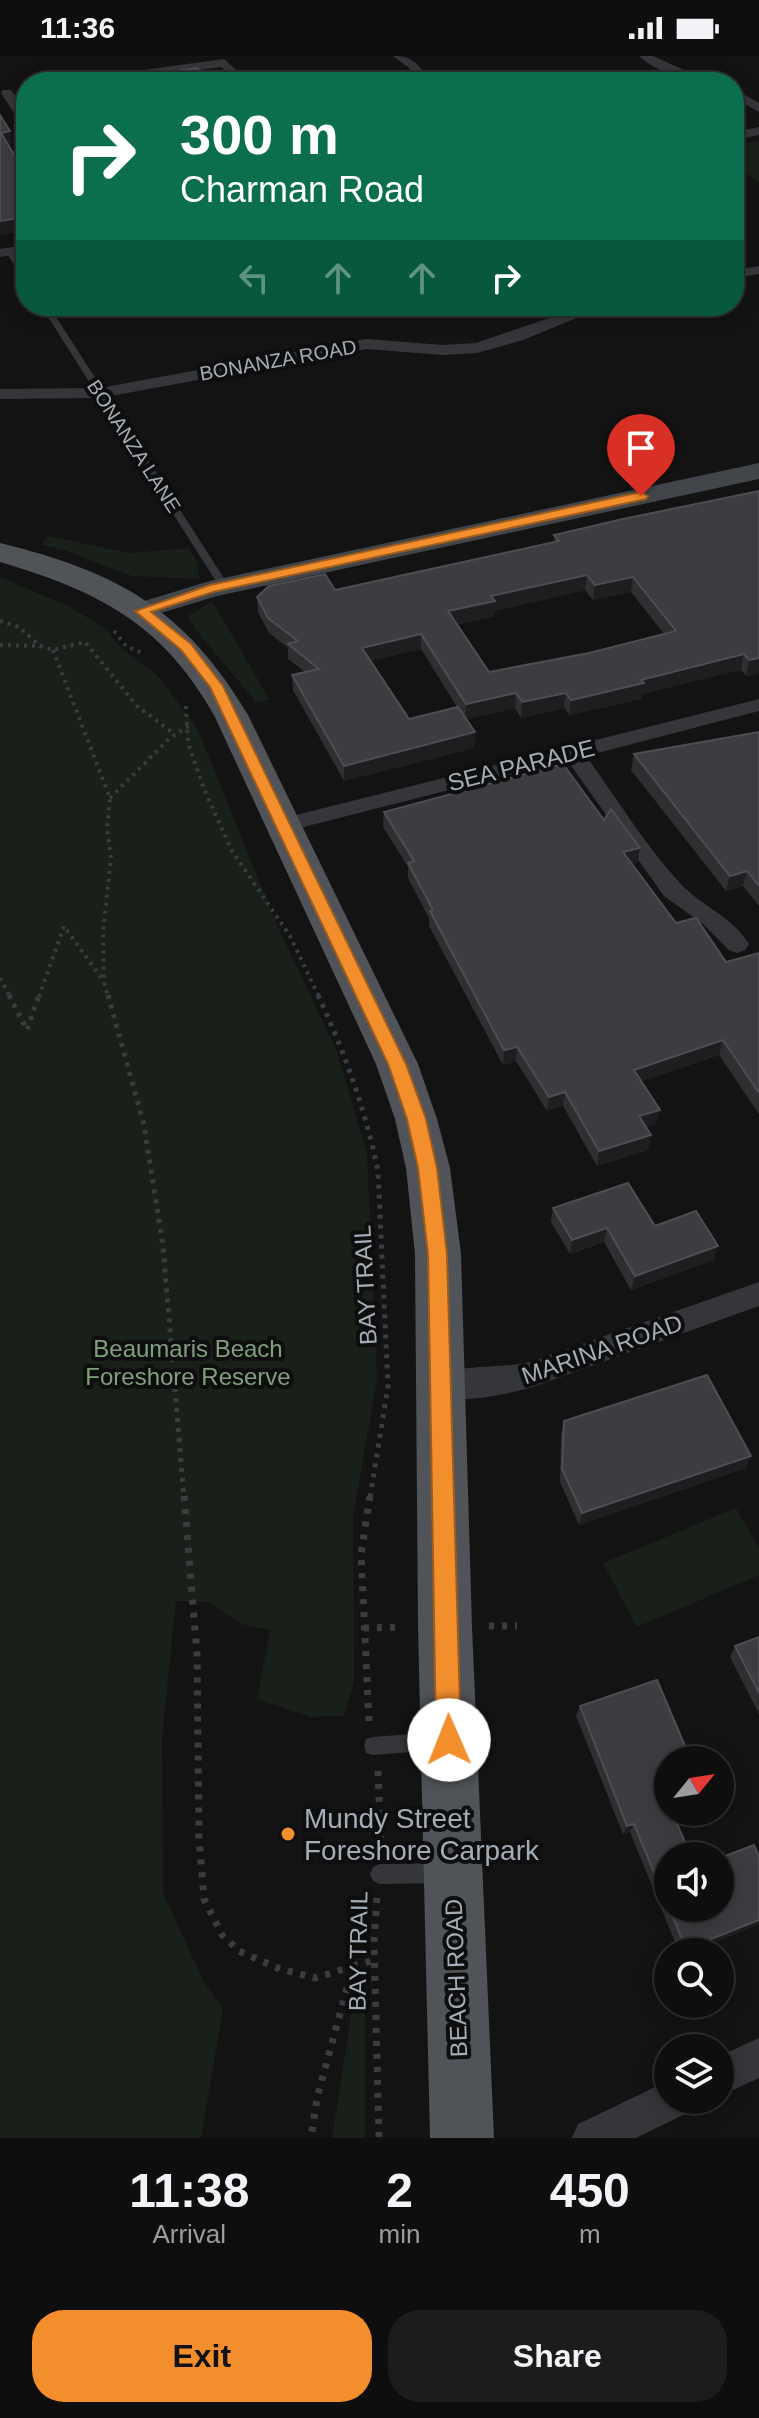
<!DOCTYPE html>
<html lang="en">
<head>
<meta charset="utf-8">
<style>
  body { margin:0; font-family:Arial,sans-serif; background:#1c1c1d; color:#f1f3f6; height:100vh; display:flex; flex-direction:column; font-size:30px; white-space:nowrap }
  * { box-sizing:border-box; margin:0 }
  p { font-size:26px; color:#9b9c9e }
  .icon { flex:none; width:44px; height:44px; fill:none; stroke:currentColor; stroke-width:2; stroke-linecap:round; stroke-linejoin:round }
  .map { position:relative; height:2082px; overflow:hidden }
  .side { display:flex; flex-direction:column; background:#0e0e0f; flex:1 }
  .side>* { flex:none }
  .hud { position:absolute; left:16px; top:16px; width:728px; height:244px; border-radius:32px; box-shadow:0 4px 20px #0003,0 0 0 2px #2e2e2f; background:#0b6e4f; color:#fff; overflow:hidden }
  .needle { width:52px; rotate:60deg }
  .tools { position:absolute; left:654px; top:1690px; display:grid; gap:16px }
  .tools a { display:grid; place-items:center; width:80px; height:80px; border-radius:50%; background:#0e0e0f; box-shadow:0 4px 20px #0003,0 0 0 2px #2e2e2f; font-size:40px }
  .pin { position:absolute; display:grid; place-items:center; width:68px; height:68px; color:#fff; margin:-82px -34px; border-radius:50% 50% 50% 0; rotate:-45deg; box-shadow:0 0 8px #0007 }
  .pin .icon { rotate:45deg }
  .me { position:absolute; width:88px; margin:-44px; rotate:359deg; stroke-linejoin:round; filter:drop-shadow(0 0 6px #0008) }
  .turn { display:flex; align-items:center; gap:28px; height:168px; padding:0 32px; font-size:36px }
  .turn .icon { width:104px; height:104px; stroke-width:2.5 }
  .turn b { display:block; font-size:56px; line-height:68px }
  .lanes { display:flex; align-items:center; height:76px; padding:0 32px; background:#0003; justify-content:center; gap:40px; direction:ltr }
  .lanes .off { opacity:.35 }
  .eta { display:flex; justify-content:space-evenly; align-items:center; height:136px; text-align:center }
  .eta b { font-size:48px; font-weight:700; line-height:56px }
  .primary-button { display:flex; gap:16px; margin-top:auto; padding:16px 32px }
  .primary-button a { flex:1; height:92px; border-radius:32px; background:#f38e2c; color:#111; font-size:32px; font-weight:700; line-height:92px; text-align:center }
  .primary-button a+a { background:#1c1c1d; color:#f1f3f6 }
  .status { display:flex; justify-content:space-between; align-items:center; height:56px; padding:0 40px; background:#0e0e0f; direction:ltr }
  .status svg { height:22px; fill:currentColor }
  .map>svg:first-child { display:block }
  .green { fill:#191f19 }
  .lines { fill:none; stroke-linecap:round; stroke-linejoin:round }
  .path-far2 { stroke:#3a3d40; stroke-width:4; stroke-dasharray:3 5; stroke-linecap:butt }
  .path-far1 { stroke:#3a3d40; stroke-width:5; stroke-dasharray:4 6; stroke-linecap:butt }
  .path { stroke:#3a3d40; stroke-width:7; stroke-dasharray:5 8; stroke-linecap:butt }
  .lane { fill:#343639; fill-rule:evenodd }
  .street { fill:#343639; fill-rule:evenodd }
  .secondary { fill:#424549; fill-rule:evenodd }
  .primary { fill:#505358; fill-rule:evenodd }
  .wall { fill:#2f2f32; fill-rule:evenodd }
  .shaded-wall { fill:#1e1e20 }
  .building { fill:#3b3d40; stroke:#4c4e52; stroke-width:2; fill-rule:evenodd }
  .route { fill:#f38e2c; stroke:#9e5c1d; stroke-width:2 }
  .poi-dot { fill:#f38e2c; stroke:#0e0e0f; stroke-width:3 }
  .labels { text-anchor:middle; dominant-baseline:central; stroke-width:8; stroke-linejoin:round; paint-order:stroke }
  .far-street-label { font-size:20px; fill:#a4acb5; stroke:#0e0e0f }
  .street-label { font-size:24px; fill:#a4acb5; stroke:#0e0e0f }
  .park-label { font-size:24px; fill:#7fa07b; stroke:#0e0e0f }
  .near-poi-label { font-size:28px; fill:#a4acb5; stroke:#0e0e0f; text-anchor:start }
</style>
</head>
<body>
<div class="status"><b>11:36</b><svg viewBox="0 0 49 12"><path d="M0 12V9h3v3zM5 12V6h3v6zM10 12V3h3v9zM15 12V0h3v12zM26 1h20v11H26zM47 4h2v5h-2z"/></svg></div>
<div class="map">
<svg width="759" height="2082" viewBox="0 0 759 2082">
  <rect width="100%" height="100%" fill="#131314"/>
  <!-- green -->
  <path class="green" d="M759,85V127L734,109V89Z
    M48,480L129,497L188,492L198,507L199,523L132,520L64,494L41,489Z
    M0,521L70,551L106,573L122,593L157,619L197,672L278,871L337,995L367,1097L377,1324L353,1461L354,1626L344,1660L311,1661L257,1643L270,1574L241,1568L209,1546L176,1545L162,1684L163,1837L204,1926L223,1953L201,2082H0Z
    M212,545L270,644L256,646L196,574L188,560Z
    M736,1452L759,1491V1519L637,1571L603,1507Z
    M365,1949V2082H332L352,1954Z"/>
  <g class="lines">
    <!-- path-far2 -->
    <path class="path-far2" d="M0,565L19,571L40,590
      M114,575L127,591L143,597
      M0,589L40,590L53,594L85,586L137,650L173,677
      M53,594L110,742L107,773L111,802L103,876L104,926L108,941
      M186,650L188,687L204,733L232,795L290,880L319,941
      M110,742L170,682L190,669
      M0,922L10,941
      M39,941L64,870L104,926"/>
    <!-- path-far1 -->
    <path class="path-far1" d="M9,939L27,974L39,939
      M108,939L144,1069L163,1190L184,1442
      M318,939C344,995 366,1055 378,1115L388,1330L370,1442"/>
    <!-- path -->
    <path class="path" d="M184,1440L197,1598L199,1781L204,1843L222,1879L239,1895L280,1913L316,1922L353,1910L317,2042L311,2082
      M489,1570H517
      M364,1572L403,1571
      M369,1665L361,1498L370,1440
      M378,1715L381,1792
      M377,1842L374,1885L379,2082
      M353,1910L375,1904"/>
    <!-- lane -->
    <path class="lane" d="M7,194L14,196L26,215V223L22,221L6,196Z
      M41,250H49L229,530L228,532L219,530Z
      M437,1676L444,1678L446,1685L444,1692L437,1694L373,1699L366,1697L364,1690L366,1683L373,1681Z
      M441,1807L448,1810L451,1817L448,1824L441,1827L380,1828L373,1825L370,1818L373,1811L380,1808Z"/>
    <!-- street -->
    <path class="street" d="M393,0C412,0 417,7 428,22L425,26H413L416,22L408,11Z
      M639,0H653L710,26C685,26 658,17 639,0Z
      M224,3L249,26H236L221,11L112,26H79L85,22Z
      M734,33L759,47V56L734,42Z
      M3,34H11L26,56V70L22,69L1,37Z
      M759,71V79L734,84V76Z
      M26,189V197L0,201V193Z
      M759,210V218L734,222V214Z
      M584,250H606L523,284L477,297L443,299L366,293L100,342L0,343V333L100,332L366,283L443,289L476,287Z
      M759,643V655L586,700C616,741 644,788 679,826C699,849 732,860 749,888L745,894L737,897L729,894L703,868L664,840L567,704L284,776L276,774L273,769L276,764L284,762Z
      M759,1226V1250L530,1332C501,1339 459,1349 430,1338L426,1329L430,1320C461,1308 498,1313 530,1306Z
      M759,1982V2022L720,2040V2000Z
      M668,2025V2044H691L685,2058L636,2082H572L578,2068Z"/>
    <!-- secondary -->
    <path class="secondary" d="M759,407V423L217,540L141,563L131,561L127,555L131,549L210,525Z"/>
    <!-- primary -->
    <path class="primary" d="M0,487C118,516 185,553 248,659L418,1008L437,1063L450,1112L461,1198L472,1571L494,2082H430L418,1571L415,1198L406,1112L395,1063L376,1008L214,659C162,567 98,535 0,506Z"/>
  </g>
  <!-- wall -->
  <path class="wall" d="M759,435V617L746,620L741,614L721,618L642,638L641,643L569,659L564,652L521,662L515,652L466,663L475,676L474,692L344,725L293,634L292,619L305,616L288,603V592L269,577L258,556L257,541L335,534L554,486V479ZM585,534L593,544L631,536L664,578L589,597L489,616L457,569L494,560V555ZM421,593L457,651L409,663L371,605Z
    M759,676V850L743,830L726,835L631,714L634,698Z
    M384,756L604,764L640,792L637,807L632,808L676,867L726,906L759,897V1058L719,999L642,1025L656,1068L646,1071L651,1079L648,1094L597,1110L563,1050L547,1055L516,1005L503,1009L429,870V862L408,822V811L383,771Z
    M553,1152L655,1170L714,1204L631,1234L604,1186L570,1198L551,1166Z
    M564,1365L751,1400L746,1412L579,1469L560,1426L561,1378Z
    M759,1581V1658L730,1601L735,1590Z
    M580,1650L674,1760L668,1800V1852H720L759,1868L691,1896H679L630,1776L623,1778L576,1660Z"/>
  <!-- shaded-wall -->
  <path class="shaded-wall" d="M10,75L12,88L4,89L1,77Z
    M26,161V175L0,179V165Z
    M587,519L585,534L494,555V560L448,571V555L491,540Z
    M633,521L631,536L593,544L595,529Z
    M421,578V593L362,607V592Z
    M744,598L741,614L642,638L641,643L569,659L571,644L641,624Z
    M759,602V617L746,620L749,604Z
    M516,637L515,652L465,664L466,648Z
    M566,637L564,652L521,662L522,646Z
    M475,676L474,692L344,725V710Z
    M640,792L637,807L621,811L623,796Z
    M747,815L743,830L726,835L730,820Z
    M723,984L719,999L631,1029L634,1014Z
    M517,991L516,1005L503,1009L504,994Z
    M565,1036L563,1050L547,1055L549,1041Z
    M660,1054L656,1068L636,1074L639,1060Z
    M651,1079L648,1094L597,1110L599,1095Z
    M607,1172L604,1186L570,1198L572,1184Z
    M718,1190L714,1204L631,1234L635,1220Z
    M751,1400L746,1412L579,1469L582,1457Z
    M670,1756H685L666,1763Z
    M634,1768L630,1776L623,1778L627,1770Z
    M759,1864V1868L691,1896H684L686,1893Z"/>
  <!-- building -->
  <path class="building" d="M197,12L209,26H82L140,17L142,20Z
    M0,59L10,75L1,77L26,118V161L0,165Z
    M759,435V602L749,604L744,598L724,603L641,624L644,627L571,644L566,637L522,646L516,637L466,648L421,578L362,592L409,663L458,651L475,676L344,710L292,619L319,613L288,588L298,585L268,562L257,541L269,530L325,518L335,534L559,485L554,479L623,463ZM587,519L595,529L633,521L676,575L589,597L489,616L448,555L495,545L491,540Z
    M759,676V830L747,815L730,820L634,698Z
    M563,708L604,764L611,753L640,792L623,796L676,867L696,862L726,906L759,897V1037L723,984L634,1014L660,1054L639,1060L651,1079L599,1095L565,1036L549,1041L517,991L504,994L430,855L433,854L408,807L414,805L384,756Z
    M628,1127L655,1170L696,1155L718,1190L635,1220L607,1172L572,1184L553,1152Z
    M707,1319L751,1400L582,1457L562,1413L564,1365Z
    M759,1581V1637L735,1590Z
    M657,1624L691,1704H668V1756H672L691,1800H668V1850L634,1768L627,1770L580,1650Z
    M754,1789L759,1801V1864L686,1893L669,1852H720V1802Z"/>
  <!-- route -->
  <path class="route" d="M641,436L648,440L646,443L213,536L151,556L191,588L223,630L406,1008L426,1063L437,1112L447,1198L461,1684L457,1693L449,1697L440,1693L436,1684L428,1198L418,1112L407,1063L388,1008L210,631L181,594L135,555L210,529Z"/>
  <!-- markers -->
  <circle class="poi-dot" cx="288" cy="1778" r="8"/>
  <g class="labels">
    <!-- far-street labels -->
    <g class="far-street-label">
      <text transform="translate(278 304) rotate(-10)">BONANZA ROAD</text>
      <text transform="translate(134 390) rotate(57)">BONANZA LANE</text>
    </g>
    <!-- street labels -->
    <g class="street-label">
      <text transform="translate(521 709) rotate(-14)">SEA PARADE</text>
      <text transform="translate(365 1229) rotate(-93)">BAY TRAIL</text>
      <text transform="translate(602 1293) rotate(-19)">MARINA ROAD</text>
      <text transform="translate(358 1895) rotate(-89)">BAY TRAIL</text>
      <text transform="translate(456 1922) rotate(-92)">BEACH ROAD</text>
    </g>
    <!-- park labels -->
    <g class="park-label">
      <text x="188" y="1292">Beaumaris Beach<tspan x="188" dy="28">Foreshore Reserve</tspan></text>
    </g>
    <!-- near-poi labels -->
    <g class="near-poi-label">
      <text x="304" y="1762">Mundy Street<tspan x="304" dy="32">Foreshore Carpark</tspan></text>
    </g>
  </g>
</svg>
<div class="tools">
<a><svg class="needle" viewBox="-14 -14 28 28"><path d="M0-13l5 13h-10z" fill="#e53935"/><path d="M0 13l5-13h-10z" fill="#9b9c9e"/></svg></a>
<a><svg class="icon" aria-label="sound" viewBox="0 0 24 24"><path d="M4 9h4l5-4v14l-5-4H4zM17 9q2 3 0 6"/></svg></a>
<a><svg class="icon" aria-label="search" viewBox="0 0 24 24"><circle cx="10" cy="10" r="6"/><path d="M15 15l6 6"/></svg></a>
<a><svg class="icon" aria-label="layers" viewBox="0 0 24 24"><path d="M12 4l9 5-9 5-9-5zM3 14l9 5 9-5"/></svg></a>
</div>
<div class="pin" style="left:641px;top:440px;background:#d93025"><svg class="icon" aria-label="arrive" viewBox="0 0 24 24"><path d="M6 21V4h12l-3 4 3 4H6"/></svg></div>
<svg class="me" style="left:449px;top:1684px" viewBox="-20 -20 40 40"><circle r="19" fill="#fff"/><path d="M0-13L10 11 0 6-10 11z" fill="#f38e2c"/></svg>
<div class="hud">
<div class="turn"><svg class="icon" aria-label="right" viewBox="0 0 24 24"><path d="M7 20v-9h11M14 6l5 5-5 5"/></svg><div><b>300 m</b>Charman Road</div></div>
<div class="lanes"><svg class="icon off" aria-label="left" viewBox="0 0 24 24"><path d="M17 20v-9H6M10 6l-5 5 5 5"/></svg><svg class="icon off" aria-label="ahead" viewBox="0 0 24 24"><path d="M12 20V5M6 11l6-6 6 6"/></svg><svg class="icon off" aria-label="ahead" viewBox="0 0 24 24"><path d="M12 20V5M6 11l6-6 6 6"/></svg><svg class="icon" aria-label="right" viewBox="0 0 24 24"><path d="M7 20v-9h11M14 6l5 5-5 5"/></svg></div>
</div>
</div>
<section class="side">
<div class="eta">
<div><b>11:38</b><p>Arrival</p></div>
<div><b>2</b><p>min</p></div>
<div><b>450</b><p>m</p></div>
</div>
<div class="primary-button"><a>Exit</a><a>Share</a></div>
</section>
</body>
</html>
